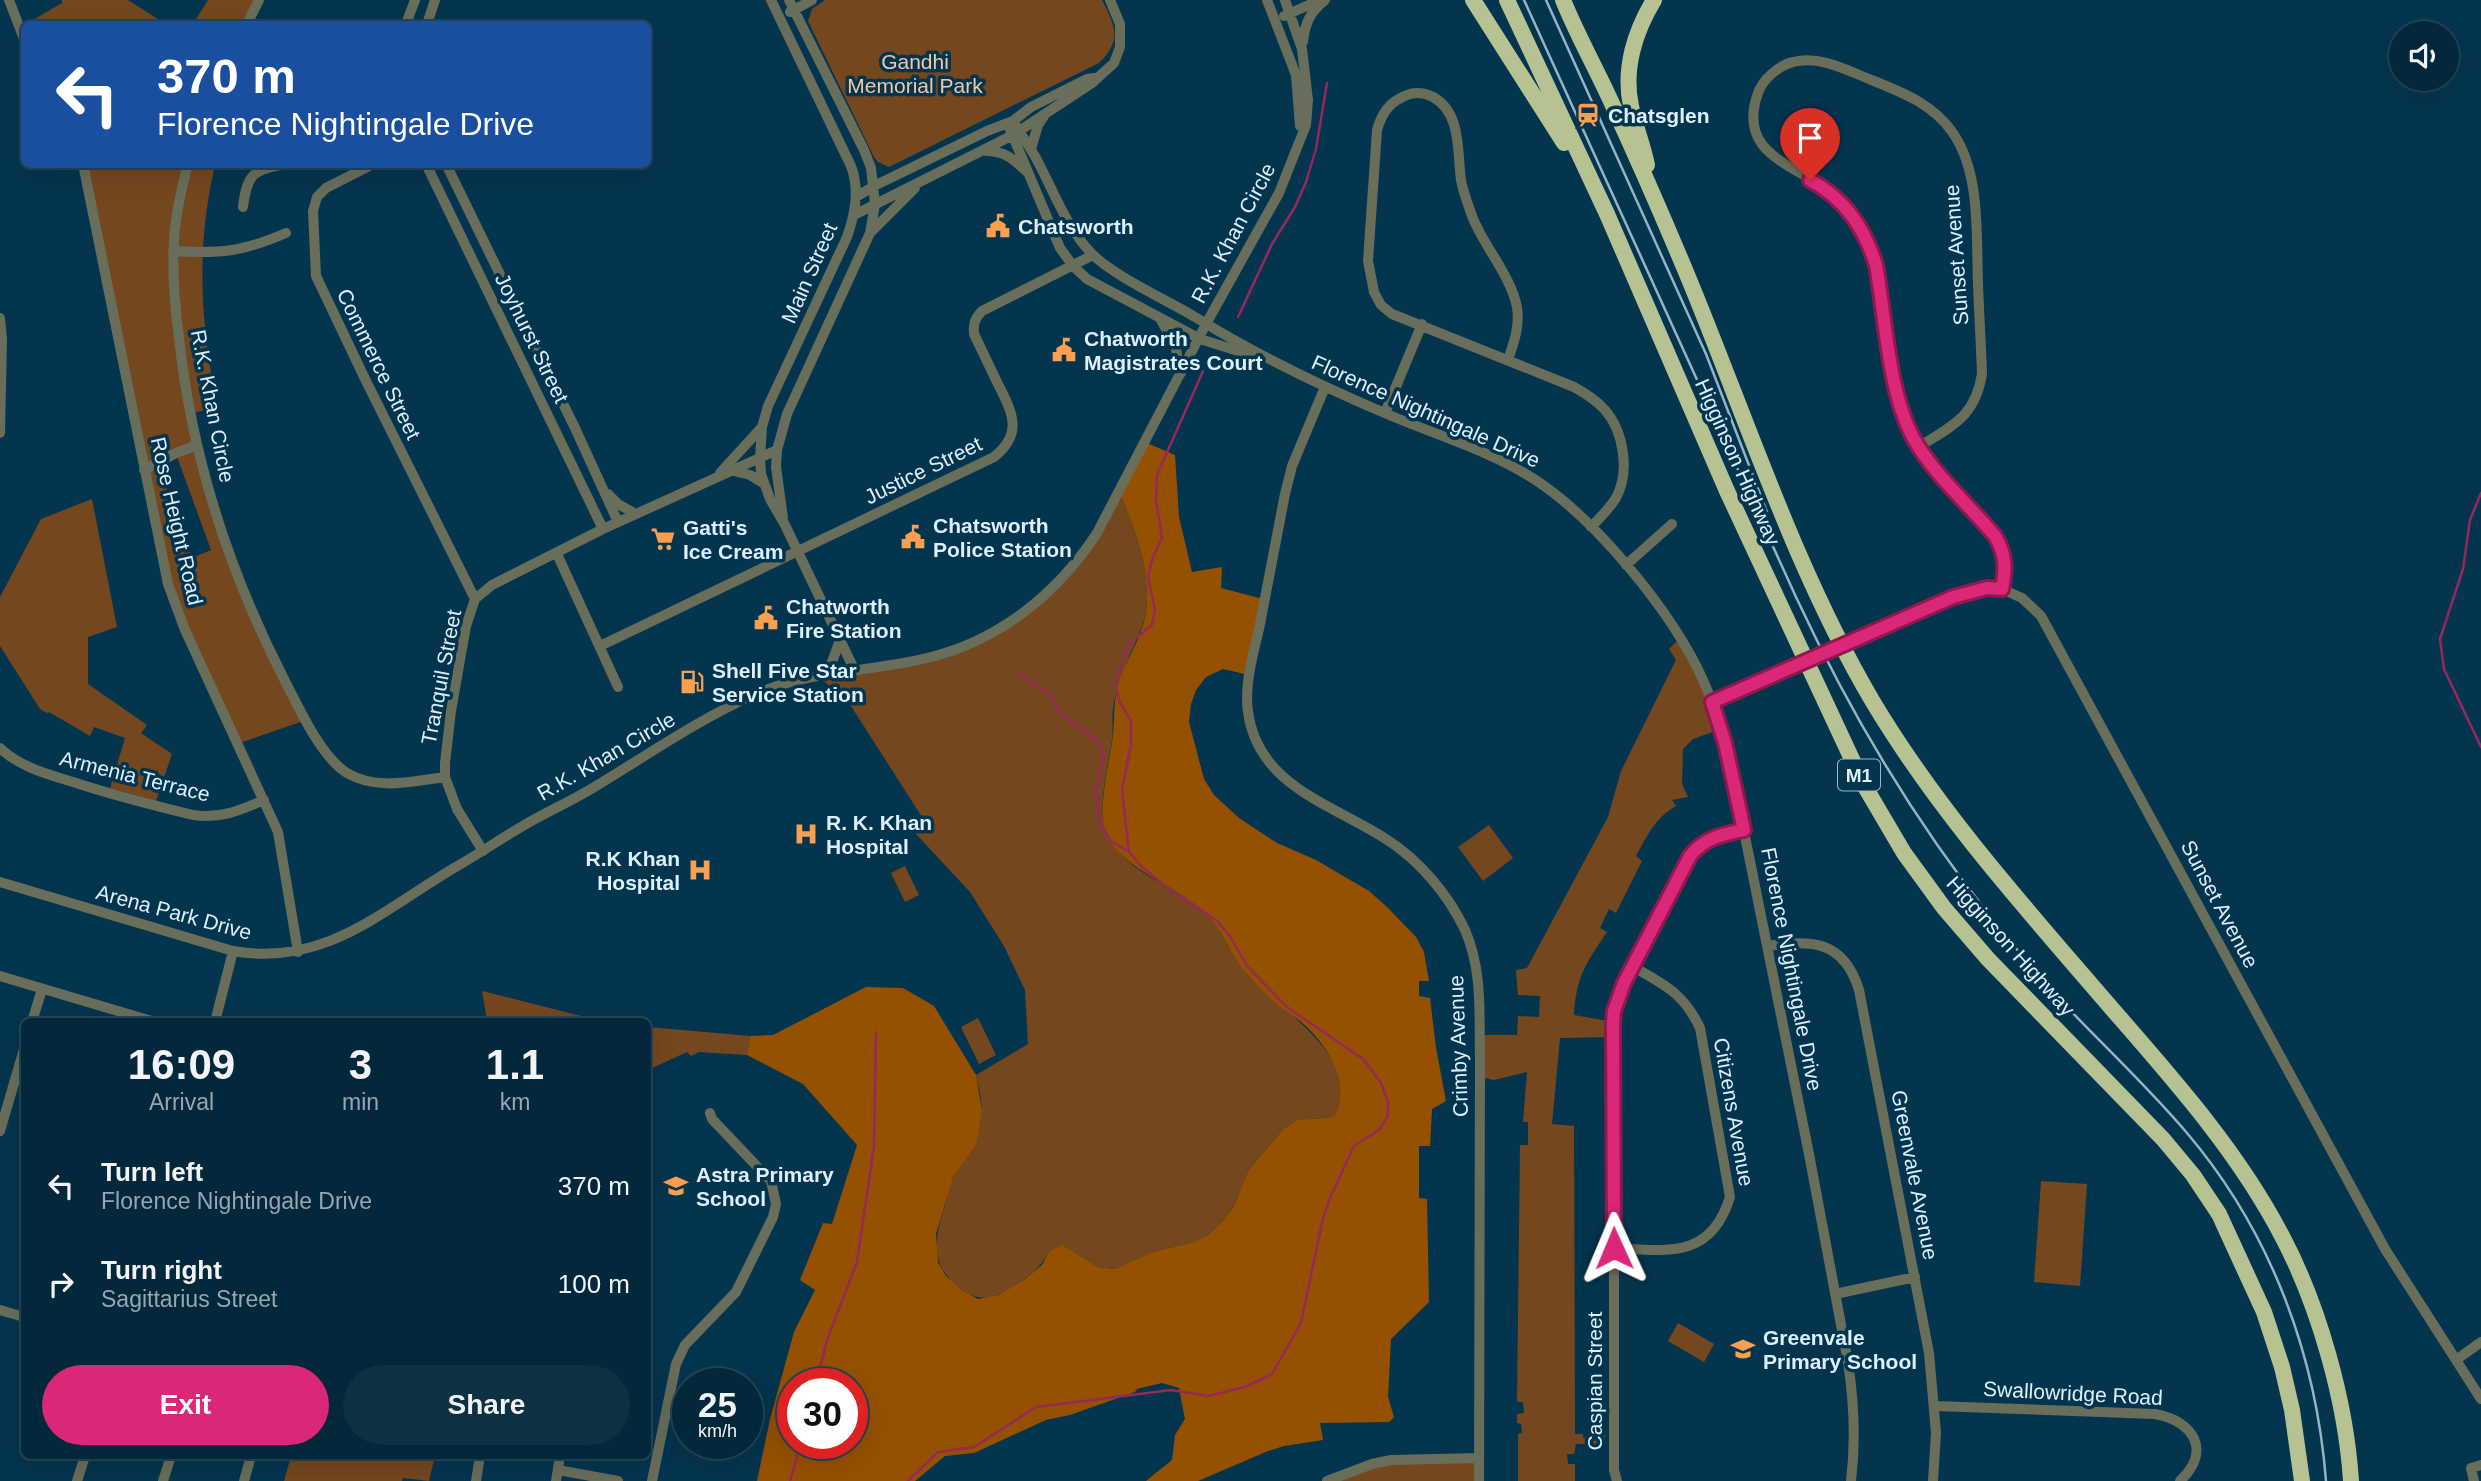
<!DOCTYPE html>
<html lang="en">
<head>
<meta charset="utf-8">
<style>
  body { margin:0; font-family:Helvetica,sans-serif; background:#0d3042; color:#f1f3f6; height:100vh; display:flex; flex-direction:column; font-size:26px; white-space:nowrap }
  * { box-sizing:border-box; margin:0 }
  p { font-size:23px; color:#97a6af }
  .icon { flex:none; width:38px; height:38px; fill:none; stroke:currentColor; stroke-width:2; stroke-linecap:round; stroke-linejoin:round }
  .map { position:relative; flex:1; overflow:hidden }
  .side { position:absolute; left:21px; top:1018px; width:630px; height:441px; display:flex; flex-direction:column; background:#03283b; border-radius:10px; box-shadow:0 7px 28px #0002,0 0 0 2px #244455 }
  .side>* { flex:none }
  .banner { position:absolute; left:21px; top:21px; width:630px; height:147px; border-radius:10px; box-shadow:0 7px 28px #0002,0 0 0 2px #244455; background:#1a4fa0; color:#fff; overflow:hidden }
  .tools { position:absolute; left:2389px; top:21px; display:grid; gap:14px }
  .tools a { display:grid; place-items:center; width:70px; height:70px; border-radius:50%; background:#03283b; box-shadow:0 7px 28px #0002,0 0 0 2px #244455; font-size:35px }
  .speed { position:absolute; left:672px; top:1368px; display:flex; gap:14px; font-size:35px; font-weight:700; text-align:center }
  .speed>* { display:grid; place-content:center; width:91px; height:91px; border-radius:50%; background:#03283b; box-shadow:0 7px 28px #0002,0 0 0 2px #244455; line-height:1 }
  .speed small { font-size:18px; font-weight:400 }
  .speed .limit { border:10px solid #d22; background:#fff; color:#111 }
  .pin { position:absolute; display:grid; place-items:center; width:60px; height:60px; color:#fff; margin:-72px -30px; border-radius:50% 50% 50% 0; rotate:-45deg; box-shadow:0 0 7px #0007 }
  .pin .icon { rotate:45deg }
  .me { position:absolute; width:77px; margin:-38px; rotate:359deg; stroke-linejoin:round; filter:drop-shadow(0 0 5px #0008) }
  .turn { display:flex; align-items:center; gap:24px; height:147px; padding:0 21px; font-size:32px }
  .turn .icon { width:91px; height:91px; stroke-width:2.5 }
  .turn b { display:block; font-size:49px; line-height:60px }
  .eta { display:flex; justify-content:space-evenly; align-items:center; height:119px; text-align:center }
  .eta b { font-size:42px; font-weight:700; line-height:49px }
  .cta { display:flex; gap:14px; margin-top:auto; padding:14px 21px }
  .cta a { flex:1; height:80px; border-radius:42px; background:#db2777; color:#fff; font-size:28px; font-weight:700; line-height:80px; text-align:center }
  .cta a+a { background:#0d3042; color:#f1f3f6 }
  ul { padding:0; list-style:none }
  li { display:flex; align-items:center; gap:21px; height:98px; padding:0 21px }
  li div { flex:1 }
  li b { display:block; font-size:26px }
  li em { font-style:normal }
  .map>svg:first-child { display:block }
  .green { fill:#74471f; fill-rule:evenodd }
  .forest { fill:#965100; fill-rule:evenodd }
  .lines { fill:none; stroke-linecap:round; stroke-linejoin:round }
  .stream { stroke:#962957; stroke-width:2.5 }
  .minor { stroke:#696e5b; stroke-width:10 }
  .highway { stroke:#b6c291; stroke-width:16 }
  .rail { stroke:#96b2c4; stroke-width:2.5 }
  .minor-bridge { stroke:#696e5b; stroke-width:10 }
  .route-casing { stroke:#8e194d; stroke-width:18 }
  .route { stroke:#db2777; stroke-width:12 }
  .labels { text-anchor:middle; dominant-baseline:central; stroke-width:7; stroke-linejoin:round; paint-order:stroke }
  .shield { fill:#04354f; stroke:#9cb7c9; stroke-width:2 }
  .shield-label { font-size:19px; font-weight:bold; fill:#ddeffd }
  .park-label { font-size:21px; fill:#f5c6a2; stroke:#04354f }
  .poi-label { font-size:21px; font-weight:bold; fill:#ddeffd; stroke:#04354f; text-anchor:start }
  .street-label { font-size:21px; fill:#ddeffd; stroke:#04354f }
</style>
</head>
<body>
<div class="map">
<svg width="2481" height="1481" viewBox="0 0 2481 1481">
  <rect width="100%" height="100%" fill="#04354f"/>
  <!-- green -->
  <path class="green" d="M62,0H128L166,24H26L62,3Z
    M208,0H259L247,24H193Z
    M825,0H1102C1115,26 1123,40 1099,63L889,167L878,162L874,157L808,21L812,9Z
    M83,165H215C195,251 201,322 217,408L191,413L223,536L306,720L237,744L175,607ZM176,454L211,550L192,558L158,465Z
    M1120,494C1135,528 1148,565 1147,602C1146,625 1135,641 1127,662C1122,676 1115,693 1113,708C1112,718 1113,729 1112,740C1109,760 1101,794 1103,814C1104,822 1111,841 1116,848C1137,877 1177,887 1203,910C1222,927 1228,952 1244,971C1275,1007 1369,1060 1334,1117L1297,1120L1283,1129L1248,1171L1234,1206L1223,1221L1208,1235L1194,1242L1152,1252L1115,1269L1097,1267L1049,1252C1040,1269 1027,1278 1010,1288C993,1299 978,1302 961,1289C930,1266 934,1241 944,1208C947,1198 949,1186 953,1177C963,1156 977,1135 981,1113C983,1102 978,1086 976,1075L1028,1044L1025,990L1004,946L970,892L916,834L922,817L849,703L818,676L955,650L1050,593Z
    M92,499L117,627L88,637V684L147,725L141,733L172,754L156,801L110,788L125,738L94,727L90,736L49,712L47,713L40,709L0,646V597L41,519Z
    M1680,638L1721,729L1693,739L1683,749L1682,784L1688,797L1672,800L1676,806C1655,818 1647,836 1636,856L1642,861L1616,913L1609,909L1600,928L1607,932C1586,963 1576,977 1574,1015L1614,1022L1613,1037L1560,1038L1552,1124L1574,1126L1575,1434H1583V1438L1605,1435V1444H1576L1574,1454H1567L1568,1464H1575V1481H1518V1434L1522,1433L1521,1424L1517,1423V1414L1524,1413L1523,1402H1517L1520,1145H1528V1122H1523L1527,1072L1494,1080L1480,1077L1479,1035H1517L1518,1016L1539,1017L1540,996L1518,995L1516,970L1527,968L1608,817L1621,771L1676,660L1669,649Z
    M1489,825L1513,858L1483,881L1458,847Z
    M905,866L919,895L905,902L891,873Z
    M482,991L605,1022H481L487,1020Z
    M978,1018L996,1055L979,1064L961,1027Z
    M648,1027L750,1036L747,1055L699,1052L691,1056L687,1052L648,1070Z
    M2041,1181L2087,1184L2080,1286L2034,1282Z
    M1678,1323L1714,1344L1704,1362L1668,1341Z
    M291,1456H435L429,1481L403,1478L402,1481H284Z
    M1479,1458V1481H1329L1372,1465Z"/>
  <!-- forest -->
  <path class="forest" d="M1147,443L1175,455L1179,517L1192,572L1222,567L1221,588L1263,599L1249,675L1223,669L1206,677L1196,690L1191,704L1189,722L1204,779L1214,795L1239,818L1277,843L1316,860L1369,891L1387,907L1416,937L1424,952L1429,981H1419V996L1430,998L1436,1048L1446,1101L1432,1109L1430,1146H1419V1198L1427,1199L1429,1302L1391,1339L1388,1397L1394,1417L1389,1422L1320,1423L1323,1440L1284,1446L1268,1451L1198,1481H1146L1172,1460L1175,1435L1185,1419L1179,1388L1162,1383L1137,1389L1135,1392L1070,1415L1046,1420L974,1453L945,1456L915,1481H757L770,1419L794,1332L815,1290L800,1280L823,1223L832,1224L857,1145L803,1084L747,1055L750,1036L773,1035L866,987L903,988L934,1006L976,1075L982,1111L976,1144L953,1177L936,1234L938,1262L946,1276L962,1290L978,1299L998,1295L1025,1279L1042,1265L1049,1252L1062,1245L1097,1267L1115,1269L1152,1252L1194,1242L1208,1235L1223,1221L1234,1206L1248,1171L1283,1129L1297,1120L1334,1117C1352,1086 1330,1050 1307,1027C1299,1019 1287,1012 1278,1005C1265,994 1255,983 1244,971C1228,951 1222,927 1202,910C1177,887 1120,867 1107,835C1096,808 1110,763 1113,734C1115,716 1113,700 1119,682C1128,655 1146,632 1147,602C1148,565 1135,528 1120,494ZM793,1384H852V1444H793Z"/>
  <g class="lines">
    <!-- stream -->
    <path class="stream" d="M1238,317L1272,244L1295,207L1306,182L1316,149L1327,83
      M2481,493L2470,520L2463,569L2440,639L2444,669L2481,747
      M1129,852L1122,789L1131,745V721L1120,703L1115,682L1129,644L1152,625L1155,610L1148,576L1153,557L1162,538L1156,500L1157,475L1203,371
      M816,1384L827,1340L857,1262L874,1146L876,1032
      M790,1481L801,1444
      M908,1481L938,1452L974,1447L1036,1407L1171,1390L1208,1396L1245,1387L1272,1374L1301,1323L1323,1218L1330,1198L1354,1146L1379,1130L1388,1116V1101L1381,1083L1363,1059L1287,1007L1247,966L1230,936L1216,920L1169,889L1142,867L1129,852L1111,841L1100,823L1096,791L1104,754L1099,743L1059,712L1052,696L1019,673"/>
    <!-- minor -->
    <path class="minor" d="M9,0L24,39
      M771,0L851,166C860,190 855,214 847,237L768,406L762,427L760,458L761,474L770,499L785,525L854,669
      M1267,0L1296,75L1300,126
      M790,12L812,0
      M1284,16L1320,0
      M247,24L259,0
      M406,24L415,0
      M427,24L435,0
      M1303,42C1305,23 1310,12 1325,0
      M1013,121L1031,107L1087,79L1094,78
      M1009,127L1060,248L1073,266L1087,279L1200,339L1251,355
      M1031,149L1038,125L1044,116
      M986,151C1005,151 1013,159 1026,171
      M83,164L168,584L185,630L278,832L298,952
      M188,164C181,190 175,216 174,243C172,275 175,307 179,338C192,458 230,574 285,681C299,708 321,757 347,773C378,791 412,781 445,777
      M373,164L326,188L317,197L313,211L316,276L366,381L475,599
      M426,164L603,529
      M446,164L575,428L618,522
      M856,197L874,186L987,131L1013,121C1021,135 1031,148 1038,162C1054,192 1067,228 1091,253C1115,277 1165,299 1195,317C1258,356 1325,388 1394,417C1440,436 1492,452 1534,479C1596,519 1673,613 1703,680C1717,711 1725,744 1733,777L1809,1154L1848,1362C1854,1402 1856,1441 1851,1481
      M243,207C247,173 254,169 287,164
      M854,215L1013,135L1092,83L1114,63L1120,47V24L1110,0
      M872,231L915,188
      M173,251C220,254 242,252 286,233
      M0,318L2,340L0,433
      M1161,320L1175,345L1181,373
      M1508,360C1514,342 1520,326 1517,307C1510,274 1484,247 1472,216C1468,204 1463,192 1461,180C1457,152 1462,113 1433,97C1425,93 1415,92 1407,95C1389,102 1382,113 1377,130L1368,261L1374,292L1381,305L1392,314L1574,387C1585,393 1596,400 1605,410C1624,432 1630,472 1616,498C1609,509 1600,518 1591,527
      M1325,387L1292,466L1285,494C1276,539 1268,584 1259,629C1253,655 1244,685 1248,712C1258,786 1332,804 1386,839C1419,860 1448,894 1465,930C1483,971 1479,1017 1480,1060L1479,1481
      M1385,413L1422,324
      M1919,447C1953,425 1975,417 1982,374C1981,344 1979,313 1978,283C1976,235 1981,174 1953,133C1934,105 1904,93 1874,81C1848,71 1821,55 1793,62C1779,65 1763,79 1758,93C1737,151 1789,163 1826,189C1841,199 1853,213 1861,229C1897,294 1879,375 1914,440C1930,467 1954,490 1975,513C1986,525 1999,537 2003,552C2007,564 2005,577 2002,589L2022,598L2041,616L2385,1249L2481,1399
      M144,470L176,453L197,445
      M730,470L750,475L763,483
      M720,473L761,428
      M608,494L618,504L636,514
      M783,518L776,467L777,450L787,414L870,233L875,204L871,168L864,150L789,0
      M557,554L618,687
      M1626,565L1672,524
      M1859,637C1901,620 1958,587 2002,589
      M600,646L994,457C1024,433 1012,412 998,384C990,367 982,351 974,334C973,324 975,318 982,311L1093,255
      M820,674L832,662L840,640
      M1712,702L1783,670
      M0,748C20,767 47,774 73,782C112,795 152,805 193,815C220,819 239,811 264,800
      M483,851L457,809L445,777V763L451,711L466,626L475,599L492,585L603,529L777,450
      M0,882L233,951C324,967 380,912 454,868C477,855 499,840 521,827C546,812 572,801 596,786C646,756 702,717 756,694C811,670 870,672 927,658C999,641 1057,594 1097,533L1206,324L1279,193L1306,125L1308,100L1302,49L1285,0
      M1768,946C1812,939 1844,941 1859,990L1929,1353L1936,1433L1933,1481
      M0,976L155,1022
      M32,1022L42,989
      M215,1022L233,951
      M0,1131L24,1049
      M1614,1248C1668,1251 1711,1259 1730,1197L1700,1028C1683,992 1664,985 1632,966
      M1835,1294L1915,1277
      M0,1310L24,1317
      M2456,1360L2481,1342
      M1935,1406L2155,1414C2194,1421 2212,1451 2180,1481
      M558,1470L618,1481
      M77,1481L85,1456
      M163,1481L171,1456
      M244,1481L251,1456
      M476,1481L480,1456
      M556,1481L560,1456
      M652,1481L676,1364L685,1345L736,1292L773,1217L776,1204L771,1181L712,1119L710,1113
      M1327,1481L1372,1464L1391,1460L1479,1458
      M1617,1481L1614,1470V1011L1632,966L1690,856C1704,838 1722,835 1744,830
      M2474,1481L2471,1468L2481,1465"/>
    <!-- highway -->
    <path class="highway" d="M1473,0L1564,143
      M1507,0L1607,214L1727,491L1864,785L1904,853L1944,908L1988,959L2163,1139L2193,1175L2219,1214L2264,1312L2282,1367L2292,1410L2302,1481
      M1563,0C1578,37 1598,72 1614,108C1639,162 1663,217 1686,272C1746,416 1794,568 1873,702C1940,814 2029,912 2114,1011C2175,1081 2239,1153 2282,1236C2319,1306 2346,1402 2351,1481
      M1647,165C1643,145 1635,126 1631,106C1623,69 1635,31 1654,0"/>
    <!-- rail -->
    <path class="rail" d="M1524,0L1796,597C1850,713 1914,821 1994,921C2017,950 2041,979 2066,1006C2106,1048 2149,1088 2187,1133C2270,1231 2316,1353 2326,1481
      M1546,0L1706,354L1767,512"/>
    <!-- minor-bridge -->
    <path class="minor-bridge" d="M1783,670L1859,637"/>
  </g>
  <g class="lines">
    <!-- route casing -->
    <g class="route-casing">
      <path id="route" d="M1614,1248L1613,1023L1614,1011L1624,983L1690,856C1704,838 1723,834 1744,830L1725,743L1712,702L1953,597L1987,588L2002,589C2006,569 2006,554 1995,536C1970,506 1939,479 1918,446C1888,399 1886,320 1876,265C1864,227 1845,199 1810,180"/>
    </g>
    <!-- route -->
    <use href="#route" class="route"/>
  </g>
  <!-- icons -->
  <defs>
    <g id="station-bare" transform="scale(1.89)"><path d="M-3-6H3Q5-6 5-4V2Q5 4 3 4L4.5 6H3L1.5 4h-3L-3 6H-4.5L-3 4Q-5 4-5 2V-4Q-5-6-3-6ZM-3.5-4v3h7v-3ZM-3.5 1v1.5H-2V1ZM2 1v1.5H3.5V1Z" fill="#fa9f4f" stroke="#04354f" stroke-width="2.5" paint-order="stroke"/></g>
    <g id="civic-bare" transform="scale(1.89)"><path d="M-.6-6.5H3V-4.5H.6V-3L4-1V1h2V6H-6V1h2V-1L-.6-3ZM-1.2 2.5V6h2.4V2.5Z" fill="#fa9f4f" stroke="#04354f" stroke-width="2.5" paint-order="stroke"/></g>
    <g id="supermarket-bare" transform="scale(1.89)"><path d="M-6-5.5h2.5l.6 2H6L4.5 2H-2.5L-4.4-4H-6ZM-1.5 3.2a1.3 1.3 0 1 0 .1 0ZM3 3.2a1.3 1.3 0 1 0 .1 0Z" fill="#fa9f4f" stroke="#04354f" stroke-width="2.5" paint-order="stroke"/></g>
    <g id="fuel-bare" transform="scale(1.89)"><path d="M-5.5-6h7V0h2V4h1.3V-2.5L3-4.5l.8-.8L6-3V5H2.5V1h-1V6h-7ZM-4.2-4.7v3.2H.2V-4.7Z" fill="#fa9f4f" stroke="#04354f" stroke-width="2.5" paint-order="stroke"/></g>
    <g id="hospital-bare" transform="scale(1.89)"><path d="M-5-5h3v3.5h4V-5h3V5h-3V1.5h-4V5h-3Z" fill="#fa9f4f" stroke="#04354f" stroke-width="2.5" paint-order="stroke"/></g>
    <g id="school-bare" transform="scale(1.89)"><path d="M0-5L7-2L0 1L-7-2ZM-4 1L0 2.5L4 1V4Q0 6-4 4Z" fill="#fa9f4f" stroke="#04354f" stroke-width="2.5" paint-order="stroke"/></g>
  </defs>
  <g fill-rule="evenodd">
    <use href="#station-bare" x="1588" y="115"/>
    <use href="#civic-bare" x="998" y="226"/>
    <use href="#civic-bare" x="1064" y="350"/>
    <use href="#civic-bare" x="913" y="537"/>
    <use href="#supermarket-bare" x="663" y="539"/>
    <use href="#civic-bare" x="766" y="618"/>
    <use href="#fuel-bare" x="692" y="682"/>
    <use href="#hospital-bare" x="806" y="834"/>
    <use href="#hospital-bare" x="700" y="870"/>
    <use href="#school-bare" x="676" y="1186"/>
    <use href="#school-bare" x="1743" y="1349"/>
  </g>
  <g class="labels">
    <!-- shield labels -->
    <rect class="shield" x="1838" y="759.5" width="42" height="31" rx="5"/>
    <g class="shield-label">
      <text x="1859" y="775">M1</text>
    </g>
    <!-- park labels -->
    <g class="park-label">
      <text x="915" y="61">Gandhi<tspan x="915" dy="24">Memorial Park</tspan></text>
    </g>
    <!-- poi labels -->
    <g class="poi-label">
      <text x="1608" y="115">Chatsglen</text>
      <text x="1018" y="226">Chatsworth</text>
      <text x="1084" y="338">Chatworth<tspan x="1084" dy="24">Magistrates Court</tspan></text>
      <text x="933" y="525">Chatsworth<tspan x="933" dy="24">Police Station</tspan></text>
      <text x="683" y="527">Gatti's<tspan x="683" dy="24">Ice Cream</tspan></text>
      <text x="786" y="606">Chatworth<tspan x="786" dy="24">Fire Station</tspan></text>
      <text x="712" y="670">Shell Five Star<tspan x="712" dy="24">Service Station</tspan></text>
      <text x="826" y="822">R. K. Khan<tspan x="826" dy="24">Hospital</tspan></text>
      <text x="680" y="858" text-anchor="end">R.K Khan<tspan x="680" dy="24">Hospital</tspan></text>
      <text x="696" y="1174">Astra Primary<tspan x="696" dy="24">School</tspan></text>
      <text x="1763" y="1337">Greenvale<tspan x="1763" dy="24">Primary School</tspan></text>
    </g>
    <!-- street labels -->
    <g class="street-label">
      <text transform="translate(1233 233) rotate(-62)">R.K. Khan Circle</text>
      <text transform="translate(1956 255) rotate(-94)">Sunset Avenue</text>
      <text transform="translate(809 273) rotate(-66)">Main Street</text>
      <text transform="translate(532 338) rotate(64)">Joyhurst Street</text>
      <text transform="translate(379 364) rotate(64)">Commerce Street</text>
      <text transform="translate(213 406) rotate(79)">R.K. Khan Circle</text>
      <text transform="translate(1426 411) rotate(24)">Florence Nightingale Drive</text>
      <text transform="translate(1738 462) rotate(66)">Higginson Highway</text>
      <text transform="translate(923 470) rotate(-26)">Justice Street</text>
      <text transform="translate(177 521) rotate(77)">Rose Height Road</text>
      <text transform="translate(441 677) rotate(-79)">Tranquil Street</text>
      <text transform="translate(606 756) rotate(-30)">R.K. Khan Circle</text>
      <text transform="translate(135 776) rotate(14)">Armenia Terrace</text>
      <text transform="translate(2220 904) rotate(62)">Sunset Avenue</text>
      <text transform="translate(174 912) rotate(15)">Arena Park Drive</text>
      <text transform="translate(2011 946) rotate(48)">Higginson Highway</text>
      <text transform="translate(1792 969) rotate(79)">Florence Nightingale Drive</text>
      <text transform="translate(1458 1046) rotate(-92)">Crimby Avenue</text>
      <text transform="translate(1734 1112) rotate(80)">Citizens Avenue</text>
      <text transform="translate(1915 1175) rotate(79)">Greenvale Avenue</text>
      <text transform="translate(1594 1381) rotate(-90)">Caspian Street</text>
      <text transform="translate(2073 1393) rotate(3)">Swallowridge Road</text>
    </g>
  </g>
</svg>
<div class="tools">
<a><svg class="icon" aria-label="sound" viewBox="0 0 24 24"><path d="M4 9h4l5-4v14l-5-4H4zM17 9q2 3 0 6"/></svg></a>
</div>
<div class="speed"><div>25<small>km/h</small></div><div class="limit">30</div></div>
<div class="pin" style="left:1810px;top:180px;background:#d93025"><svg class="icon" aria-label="arrive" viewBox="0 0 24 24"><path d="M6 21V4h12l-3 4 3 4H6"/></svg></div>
<svg class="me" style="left:1614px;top:1248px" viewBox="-20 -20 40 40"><path d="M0-17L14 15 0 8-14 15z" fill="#db2777" stroke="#fff" stroke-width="4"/></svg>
<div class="banner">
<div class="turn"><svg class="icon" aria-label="left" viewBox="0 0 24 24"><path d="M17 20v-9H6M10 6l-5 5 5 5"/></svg><div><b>370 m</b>Florence Nightingale Drive</div></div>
</div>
<section class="side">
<div class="eta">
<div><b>16:09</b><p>Arrival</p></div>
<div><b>3</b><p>min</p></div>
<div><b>1.1</b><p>km</p></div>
</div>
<ul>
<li><svg class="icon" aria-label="left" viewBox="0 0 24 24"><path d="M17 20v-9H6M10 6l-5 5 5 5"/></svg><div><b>Turn left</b><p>Florence Nightingale Drive</p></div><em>370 m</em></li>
<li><svg class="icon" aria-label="right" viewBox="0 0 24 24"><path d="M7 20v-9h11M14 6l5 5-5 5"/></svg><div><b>Turn right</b><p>Sagittarius Street</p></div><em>100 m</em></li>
</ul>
<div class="cta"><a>Exit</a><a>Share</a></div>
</section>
</div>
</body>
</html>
